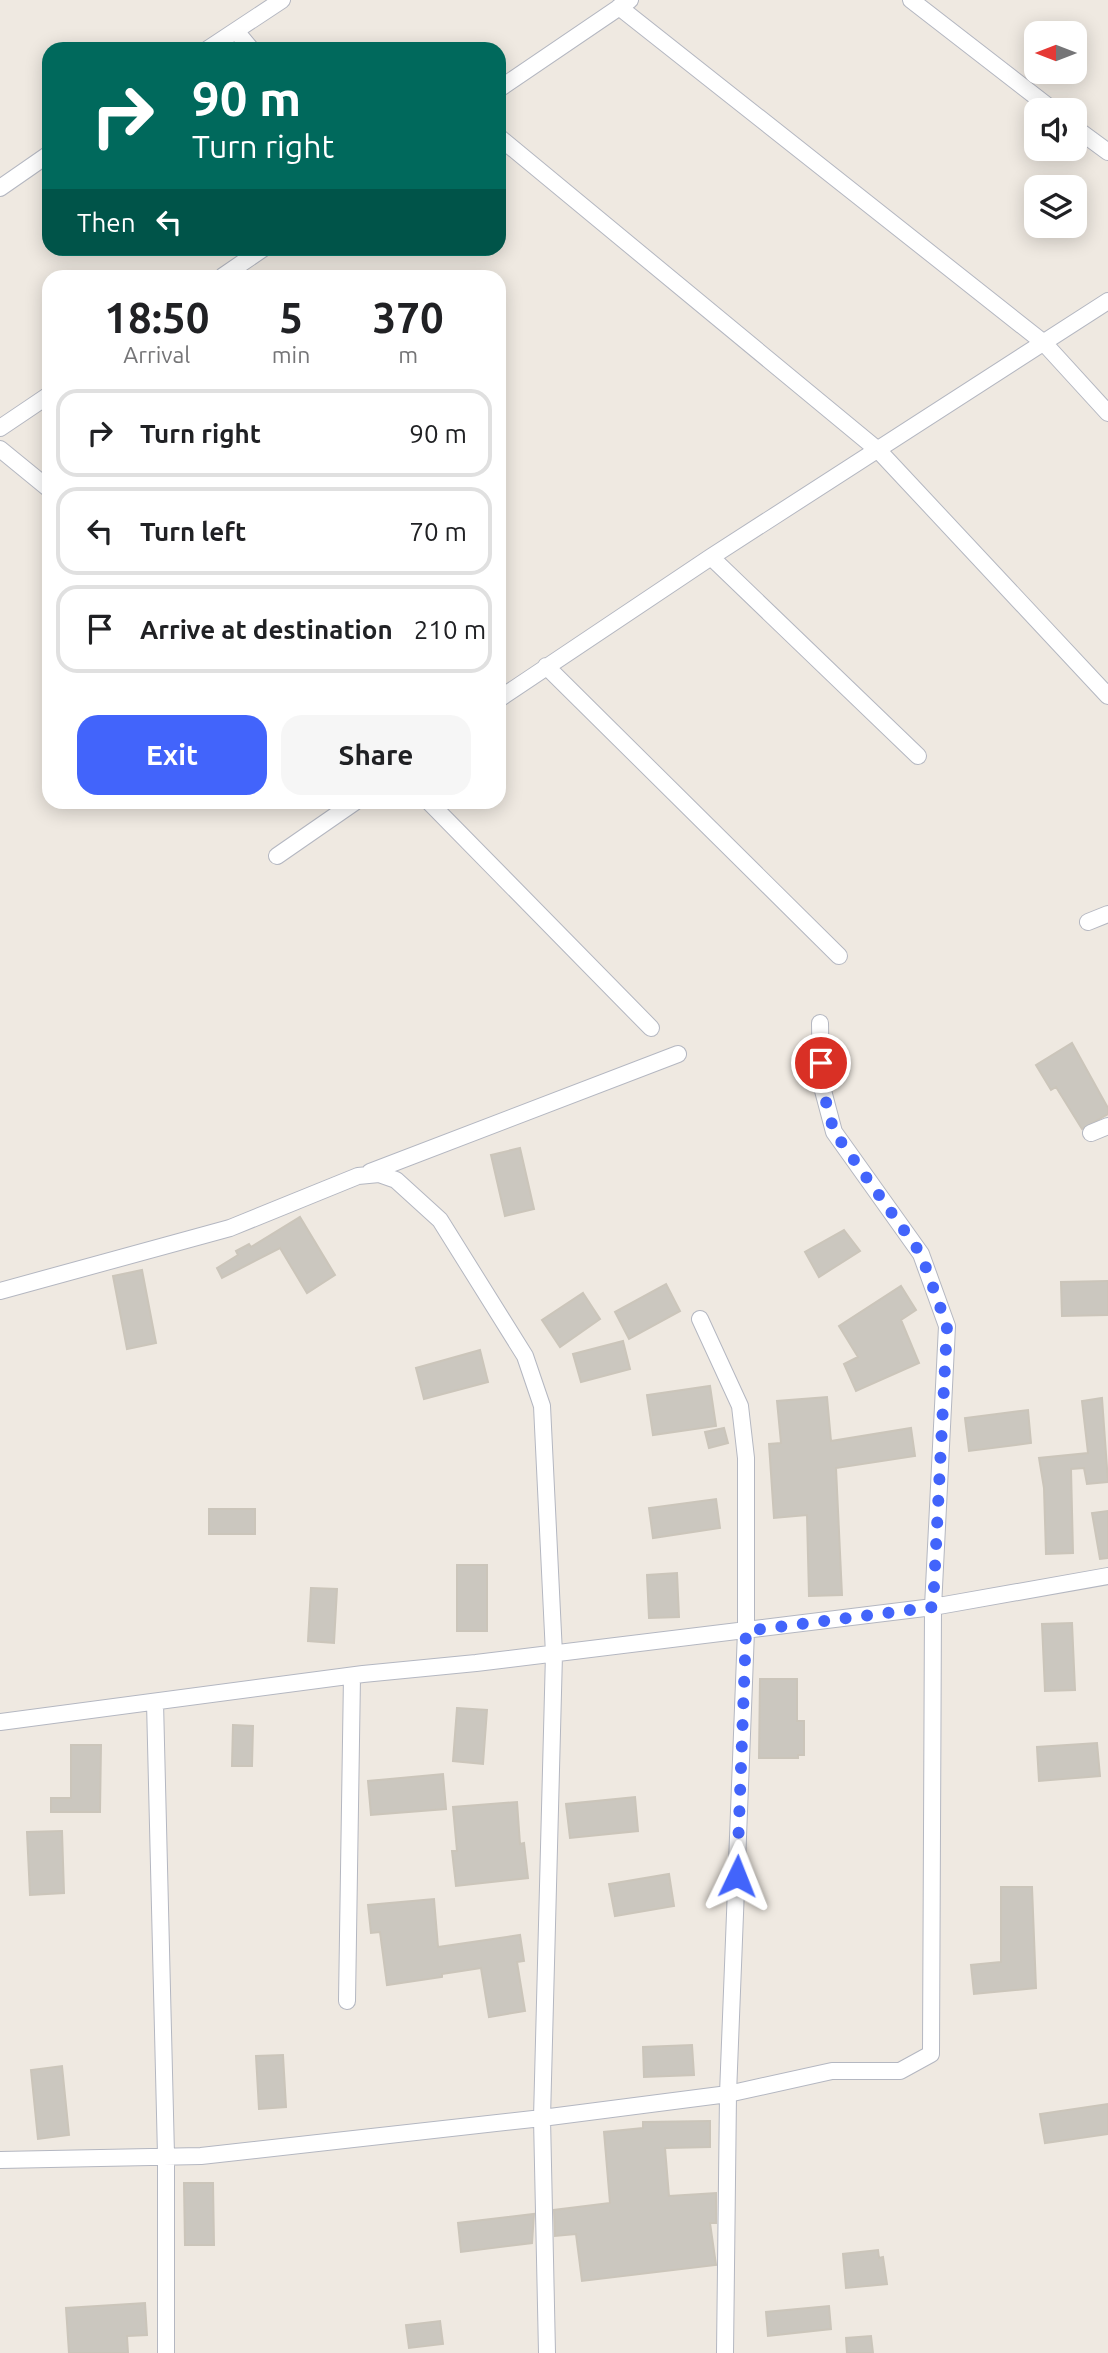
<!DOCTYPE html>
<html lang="en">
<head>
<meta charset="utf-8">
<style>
  body { margin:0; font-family:Ubuntu,sans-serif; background:#f6f6f6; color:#202124; height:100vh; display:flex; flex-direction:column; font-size:26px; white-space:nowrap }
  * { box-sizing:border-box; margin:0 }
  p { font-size:23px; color:#757577 }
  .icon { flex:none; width:38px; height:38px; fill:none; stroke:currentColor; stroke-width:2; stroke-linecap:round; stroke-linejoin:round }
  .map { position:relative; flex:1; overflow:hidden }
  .details { position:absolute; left:42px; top:270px; width:464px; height:539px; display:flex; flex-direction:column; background:#fff; border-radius:21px; box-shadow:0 4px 18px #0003 }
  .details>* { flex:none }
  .guide { position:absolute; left:42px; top:42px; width:464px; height:214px; border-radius:21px; box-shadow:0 4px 18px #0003; background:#00695c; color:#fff; overflow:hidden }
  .needle { width:46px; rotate:270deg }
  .tools { position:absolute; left:1024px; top:21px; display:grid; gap:14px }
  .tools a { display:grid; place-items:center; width:63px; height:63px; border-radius:14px; background:#fff; box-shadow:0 4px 18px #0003; font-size:35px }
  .pin { position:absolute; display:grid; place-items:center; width:60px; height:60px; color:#fff; margin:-30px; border:4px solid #fff; border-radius:50%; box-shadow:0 2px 7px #0007 }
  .me { position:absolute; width:77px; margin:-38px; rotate:2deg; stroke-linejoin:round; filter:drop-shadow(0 0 5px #0008) }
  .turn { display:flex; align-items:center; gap:24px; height:147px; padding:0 35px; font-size:32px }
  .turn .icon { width:91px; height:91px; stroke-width:2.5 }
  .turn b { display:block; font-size:49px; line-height:60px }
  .then { display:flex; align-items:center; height:66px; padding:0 35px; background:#0003; gap:14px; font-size:26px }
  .eta { display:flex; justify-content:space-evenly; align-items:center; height:119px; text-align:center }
  .eta b { font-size:42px; font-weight:700; line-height:49px }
  .primary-button { display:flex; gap:14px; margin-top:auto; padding:14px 35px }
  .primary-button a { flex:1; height:80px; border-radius:21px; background:#4264fb; color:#fff; font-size:28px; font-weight:700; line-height:80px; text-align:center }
  .primary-button a+a { background:#f6f6f6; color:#202124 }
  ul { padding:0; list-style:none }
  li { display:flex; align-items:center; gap:21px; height:88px; margin:0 14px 10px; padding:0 21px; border:4px solid #e0e0e0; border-radius:21px }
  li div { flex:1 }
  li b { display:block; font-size:26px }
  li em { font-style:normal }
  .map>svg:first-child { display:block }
  .building { fill:#cbc7bf; stroke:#cbc5ba; stroke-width:2 }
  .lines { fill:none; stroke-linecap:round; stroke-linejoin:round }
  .minor-casing { stroke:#b4b7c1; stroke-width:18 }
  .minor { stroke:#fff; stroke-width:16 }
  .route { stroke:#4264fb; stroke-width:12; stroke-dasharray:0 21.6 }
</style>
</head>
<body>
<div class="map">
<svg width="1108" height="2353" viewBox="0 0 1108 2353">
  <rect width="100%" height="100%" fill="#efe9e1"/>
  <!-- building -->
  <path class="building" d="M1072,1043L1108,1108V1114L1082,1129L1056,1087L1051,1090L1036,1065Z
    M520,1148L534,1209L505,1216L491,1155Z
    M300,1217L335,1275L307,1293L280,1248L222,1278L217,1268L238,1255L236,1251L249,1244L251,1247Z
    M844,1230L860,1251L819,1277L805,1252Z
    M142,1270L156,1343L127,1349L113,1276Z
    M1108,1281V1315L1062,1316L1061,1282Z
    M666,1284L680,1311L629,1339L615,1312Z
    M901,1286L916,1310L901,1320L919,1363L856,1391L844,1364L858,1357L839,1326Z
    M583,1293L600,1319L560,1347L542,1320Z
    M623,1341L630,1369L581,1382L573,1354Z
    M480,1350L488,1382L424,1399L416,1368Z
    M710,1386L716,1426L653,1435L647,1395Z
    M827,1397L831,1441L911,1428L915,1456L836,1468L842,1595L809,1596L807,1515L774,1518L769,1444L781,1443L777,1401Z
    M1102,1398L1108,1482L1087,1484L1084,1468L1071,1469L1073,1553L1046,1554L1044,1488L1039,1458L1088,1453L1082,1401Z
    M1028,1410L1031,1443L969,1451L965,1418Z
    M724,1428L728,1443L709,1448L705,1432Z
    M716,1499L720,1528L653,1538L649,1508Z
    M209,1509H255V1534H209Z
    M1108,1511V1558L1100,1559L1092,1513Z
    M457,1565H487V1631H457Z
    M677,1573L679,1617L649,1618L647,1575Z
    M311,1588L337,1589L334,1643L308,1641Z
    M1072,1623L1075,1690L1045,1691L1042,1624Z
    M760,1679H797V1721H804V1755H798V1758H759Z
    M457,1708L487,1710L483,1764L453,1761Z
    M233,1725L253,1726L252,1766H232Z
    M1097,1743L1100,1776L1039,1781L1037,1747Z
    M71,1745H101L100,1812H51V1798H71Z
    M443,1774L446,1809L371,1815L368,1781Z
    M635,1797L638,1831L570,1838L566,1804Z
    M517,1802L520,1844L524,1843L528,1878L456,1886L452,1851H457L453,1807Z
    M62,1831L64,1893L30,1895L27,1832Z
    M669,1874L674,1906L615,1916L609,1884Z
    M1001,1887H1032L1036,1988L974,1994L971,1965L1001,1962Z
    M434,1899L438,1947L520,1935L524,1961L517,1962L525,2011L489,2017L481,1968L442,1974V1977L387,1985L380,1932L371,1933L368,1905Z
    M692,2045L694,2075L644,2077L643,2047Z
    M283,2055L286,2107L259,2109L256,2056Z
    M62,2066L69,2135L38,2139L31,2070Z
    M1108,2104V2134L1045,2143L1040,2114Z
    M710,2121V2147L665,2148L669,2196L716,2193V2223H710L716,2265L582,2281L576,2234L555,2236L554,2210L610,2203L604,2132L643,2128V2122Z
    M184,2183H213L214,2245H185Z
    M534,2214L532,2243L461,2252L458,2223Z
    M878,2250L879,2258L883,2257L887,2284L846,2288L843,2254Z
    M145,2303L147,2335L127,2336L128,2353H69L66,2308Z
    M829,2306L831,2329L768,2336L766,2312Z
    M440,2321L443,2344L409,2348L406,2325Z
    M871,2336L873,2353H847L846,2338Z"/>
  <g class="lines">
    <!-- minor casing -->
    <g class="minor-casing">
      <path id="minor" d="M911,0L1053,110
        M619,7L1044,343L1108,413
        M236,31L251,49
        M208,49L282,0
        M499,89L630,0
        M1074,127L1108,152
        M499,137L879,451L1108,696
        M0,188L49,154
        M223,276L264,248
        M0,428L49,395
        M0,449L49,489
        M711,557L918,756
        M546,666L839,956
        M499,699L711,557L1108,301
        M429,802L651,1028
        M277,856L355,802
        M1088,922L1108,914
        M1091,1133L1108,1126
        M370,1172L678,1054
        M0,1291L230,1228L358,1176L379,1174L396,1180L440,1220L525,1356L542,1406L554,1654L542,2118L547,2353
        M700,1319L740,1406L746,1458V1631L728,2094L725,2353
        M155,1702L166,2155V2353
        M0,1722L363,1674L476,1663L933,1607L1108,1576
        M347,2001L352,1676
        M0,2160L201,2156L542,2118L728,2094L832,2071H900L931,2054L933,1607L947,1326L921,1254L834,1132L821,1083L820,1023"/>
    </g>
    <!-- minor -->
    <use href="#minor" class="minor"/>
  </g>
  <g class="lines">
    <!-- route -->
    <path class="route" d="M737,1876L746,1631L933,1607L947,1326L921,1254L834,1132L821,1083V1063"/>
  </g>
</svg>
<div class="tools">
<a><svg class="needle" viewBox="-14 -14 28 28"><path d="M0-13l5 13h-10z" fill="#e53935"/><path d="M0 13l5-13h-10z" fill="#757577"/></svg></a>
<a><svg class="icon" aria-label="sound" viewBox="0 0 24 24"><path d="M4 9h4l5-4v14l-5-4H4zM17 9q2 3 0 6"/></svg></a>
<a><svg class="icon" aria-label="layers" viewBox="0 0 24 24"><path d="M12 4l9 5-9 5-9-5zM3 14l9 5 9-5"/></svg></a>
</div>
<div class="pin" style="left:821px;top:1063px;background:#d93025"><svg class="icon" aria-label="arrive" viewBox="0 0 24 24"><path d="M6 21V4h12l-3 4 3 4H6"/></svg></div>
<svg class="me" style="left:737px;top:1876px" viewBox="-20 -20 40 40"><path d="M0-17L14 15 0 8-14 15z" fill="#4264fb" stroke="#fff" stroke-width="4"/></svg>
<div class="guide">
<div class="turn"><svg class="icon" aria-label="right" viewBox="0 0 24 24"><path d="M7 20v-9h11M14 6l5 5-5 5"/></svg><div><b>90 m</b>Turn right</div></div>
<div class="then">Then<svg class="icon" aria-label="left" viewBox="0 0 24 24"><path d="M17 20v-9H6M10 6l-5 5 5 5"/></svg></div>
</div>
<section class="details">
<div class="eta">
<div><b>18:50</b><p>Arrival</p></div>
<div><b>5</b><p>min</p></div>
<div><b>370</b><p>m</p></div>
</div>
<ul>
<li><svg class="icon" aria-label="right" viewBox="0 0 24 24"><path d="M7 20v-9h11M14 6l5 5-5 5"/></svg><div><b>Turn right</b></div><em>90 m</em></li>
<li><svg class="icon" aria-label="left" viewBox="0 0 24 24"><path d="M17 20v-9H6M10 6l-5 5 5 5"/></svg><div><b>Turn left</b></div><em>70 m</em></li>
<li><svg class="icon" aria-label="arrive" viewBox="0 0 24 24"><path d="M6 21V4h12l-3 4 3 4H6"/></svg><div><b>Arrive at destination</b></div><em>210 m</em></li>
</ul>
<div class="primary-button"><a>Exit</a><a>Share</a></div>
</section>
</div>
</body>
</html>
